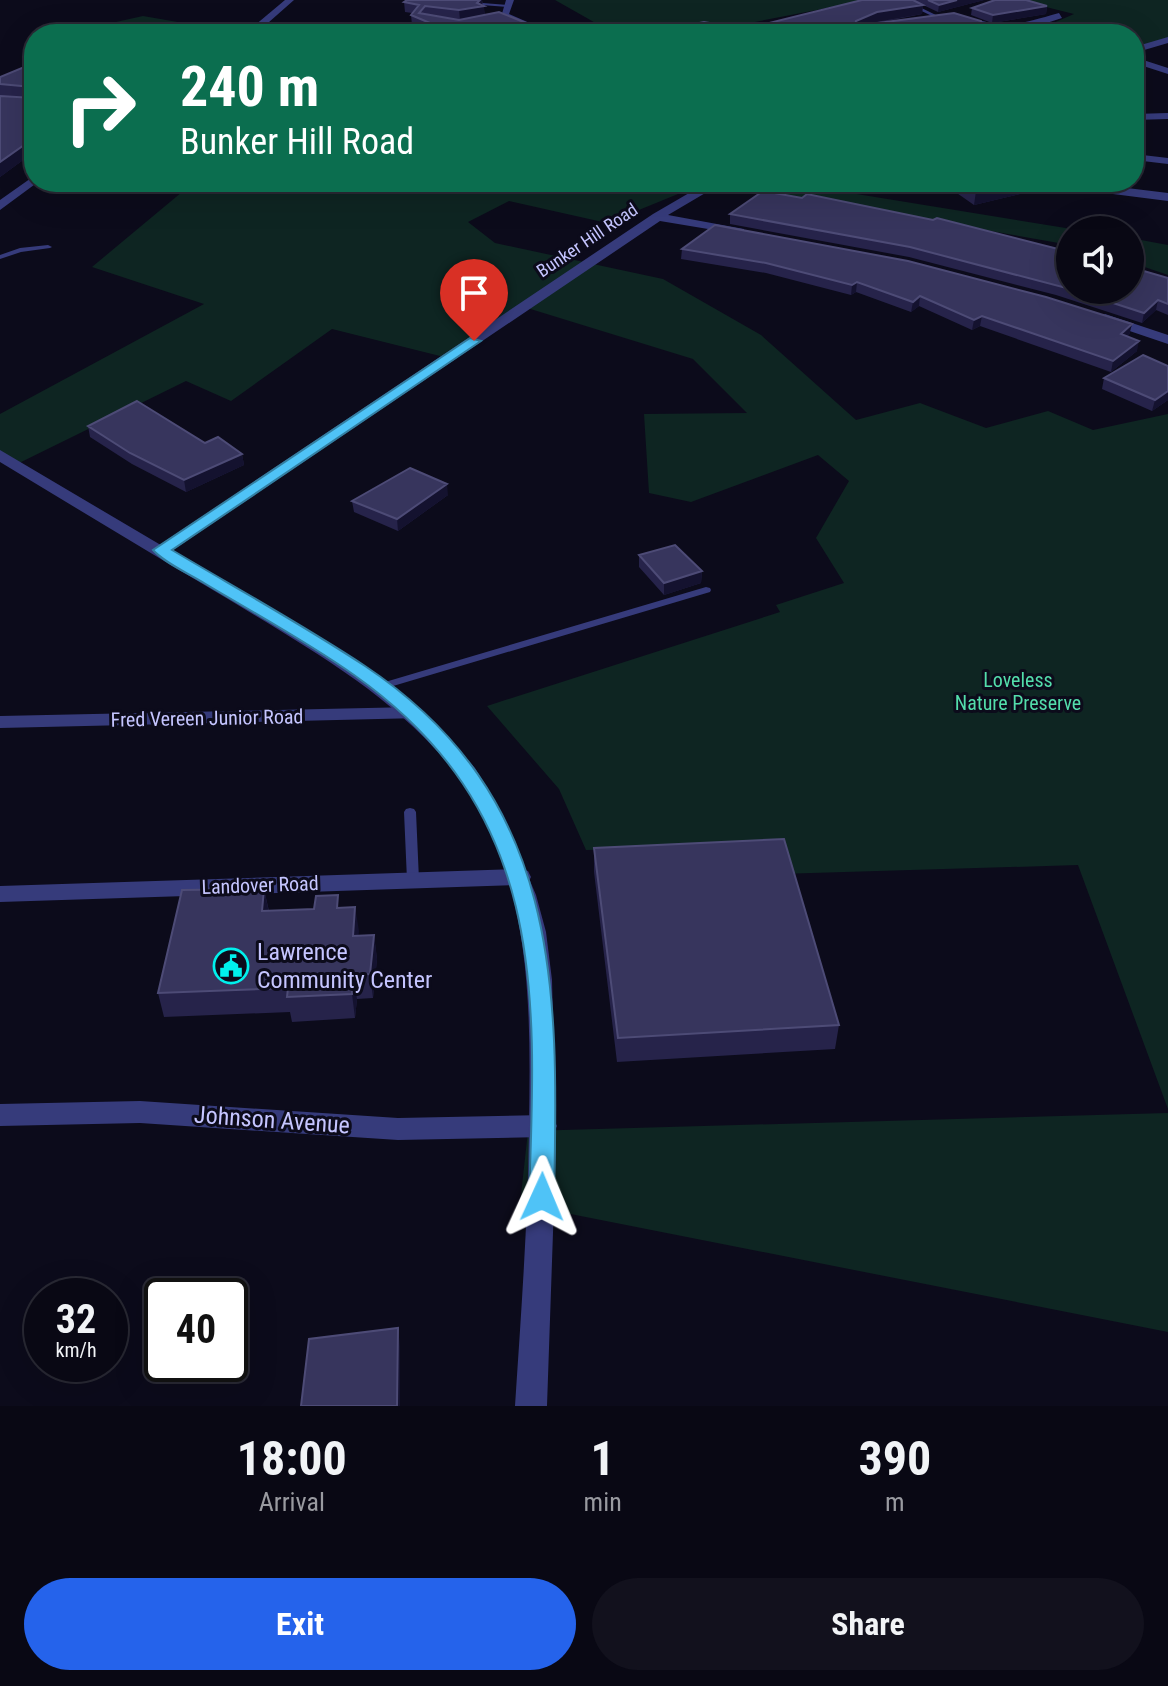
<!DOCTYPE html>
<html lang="en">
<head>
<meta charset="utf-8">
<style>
  body { margin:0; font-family:"Roboto Condensed",sans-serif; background:#12111d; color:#f1f3f6; height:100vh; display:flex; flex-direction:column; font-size:30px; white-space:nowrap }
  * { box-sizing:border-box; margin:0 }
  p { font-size:26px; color:#999aa0 }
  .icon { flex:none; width:44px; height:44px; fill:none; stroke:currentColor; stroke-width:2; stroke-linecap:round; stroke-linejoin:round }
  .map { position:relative; height:1406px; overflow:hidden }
  .side { display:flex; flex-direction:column; background:#090814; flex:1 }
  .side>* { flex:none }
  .banner { position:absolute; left:24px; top:24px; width:1120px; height:168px; border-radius:32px; box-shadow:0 8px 32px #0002,0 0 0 2px #292934; background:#0b6e4f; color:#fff; overflow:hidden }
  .controls { position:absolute; left:1056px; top:216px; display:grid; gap:16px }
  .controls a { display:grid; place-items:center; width:88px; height:88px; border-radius:50%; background:#090814; box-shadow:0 8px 32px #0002,0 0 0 2px #292934; font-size:40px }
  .speed { position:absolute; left:24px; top:1278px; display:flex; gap:16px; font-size:40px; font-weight:700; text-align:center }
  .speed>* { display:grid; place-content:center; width:104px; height:104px; border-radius:50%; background:#090814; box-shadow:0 8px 32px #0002,0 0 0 2px #292934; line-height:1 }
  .speed small { font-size:20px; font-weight:400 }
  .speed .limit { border:4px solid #111; border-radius:12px; background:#fff; color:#111 }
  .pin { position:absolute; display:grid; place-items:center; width:68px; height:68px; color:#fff; margin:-82px -34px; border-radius:50% 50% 50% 0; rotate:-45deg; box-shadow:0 0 8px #0007 }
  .pin .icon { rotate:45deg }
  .me { position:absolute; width:88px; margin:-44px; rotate:1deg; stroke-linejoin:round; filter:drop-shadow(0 0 6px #0008) }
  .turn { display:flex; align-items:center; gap:28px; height:168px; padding:0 24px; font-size:36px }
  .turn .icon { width:104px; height:104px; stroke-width:2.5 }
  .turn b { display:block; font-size:56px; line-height:68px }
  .eta { display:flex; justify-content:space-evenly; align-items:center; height:136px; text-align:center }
  .eta b { font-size:48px; font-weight:700; line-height:56px }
  .action { display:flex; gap:16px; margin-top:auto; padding:16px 24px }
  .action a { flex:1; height:92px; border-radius:48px; background:#2563eb; color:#fff; font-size:32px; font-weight:700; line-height:92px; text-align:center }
  .action a+a { background:#12111d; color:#f1f3f6 }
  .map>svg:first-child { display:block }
  .green { fill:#0e2522 }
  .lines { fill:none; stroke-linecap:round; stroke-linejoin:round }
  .service { fill:#363b7b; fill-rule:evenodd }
  .minor { fill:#363b7b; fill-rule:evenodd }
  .tertiary { fill:#363b7b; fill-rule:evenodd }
  .wall { fill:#26234a }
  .shaded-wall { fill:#14122f }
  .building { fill:#37355d; stroke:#4d4b76; stroke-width:2 }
  .route { fill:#4fc3f7; stroke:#337fa1; stroke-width:2 }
  .labels { text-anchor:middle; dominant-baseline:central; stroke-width:6; stroke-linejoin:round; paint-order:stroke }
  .far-street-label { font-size:18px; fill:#c5c5ff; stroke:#0c0b1b }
  .park-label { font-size:20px; fill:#53ddab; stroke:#0c0b1b }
  .street-label { font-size:20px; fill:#c5c5ff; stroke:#0c0b1b }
  .near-poi-label { font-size:24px; fill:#c5c5ff; stroke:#0c0b1b; text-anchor:start }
  .near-street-label { font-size:24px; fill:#c5c5ff; stroke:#0c0b1b }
</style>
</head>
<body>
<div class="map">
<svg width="1168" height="1406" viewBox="0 0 1168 1406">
  <rect width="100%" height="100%" fill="#0c0b1b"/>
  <!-- green -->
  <path class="green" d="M555,0H869L734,26L653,34H615Z
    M1018,0H1168V39L1134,49V34H1028L1074,14Z
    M143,16L247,34H100L107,24Z
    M194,182L705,183L607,223L509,201L468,222L495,243L663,279L761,335L856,420L920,403L986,428L1048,411L1093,430L1168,414V1109L1078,865L716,876L699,848L586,850L559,789L487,706L780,612L776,605L844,583L816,538L849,481L818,455L691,502L649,493L644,414L747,413L693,359L524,307L452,359L332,329L231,401L186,381L11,467L0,461V414L204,304L92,267Z
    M744,182H783L1078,230H1070V245L735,186Z
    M1130,238L1168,245V275L1130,262Z
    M1168,1113V1332L520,1204L528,1131Z"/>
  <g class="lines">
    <!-- service -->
    <path class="service" d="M899,0H905L940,17L936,18Z
      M470,2L508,5L510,6L508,7L468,4Z
      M48,245L52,247L50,248L21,252L0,259V255L20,248Z
      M706,587L710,588L711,590L710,592L383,689L379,690L374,687L375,685Z
      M410,808L414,809L416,812L419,880L417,883H409L407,880L404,812L406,809Z"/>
    <!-- minor -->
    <path class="minor" d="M285,0H294L260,30H254V26Z
      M506,0H514L509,14L555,34H542L501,17Z
      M1059,13L1062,18C1035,27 1008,34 981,34L984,28L950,17L955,14C1008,28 1006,28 1059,13Z
      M1168,37V43L1134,53V47Z
      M1134,57L1168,68V74L1134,63Z
      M1168,113V119L1134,120V114Z
      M1134,154L1168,158V164L1134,160Z
      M34,176V182H38L0,210V200Z
      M708,182H724L668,215L744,229V235L660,221L167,554L161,555L152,550L653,214Z
      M1044,182H1078L1168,193V201L1050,186Z
      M1105,314L1168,335V344L1100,321L1098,318Z
      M413,707L420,708L423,713L420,718L0,728V716Z
      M520,869L528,871L531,877L528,883L520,885L0,902V886Z
      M140,1101L398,1118L544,1115L553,1118L557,1126L553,1134L544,1137L398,1140L140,1123L0,1126V1104Z"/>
    <!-- tertiary -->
    <path class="tertiary" d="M0,450L367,667L447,736L475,768L499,808L536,895L546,932L552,980L556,1146L547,1406H515C521,1314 528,1221 529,1128C531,1001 533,863 445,760C385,690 306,647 228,599C152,554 76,508 0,462Z"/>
  </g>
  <!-- wall -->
  <path class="wall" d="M407,0H491H482L485,15L553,34H433L412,25L411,15L412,13L405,12L404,2Z
    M862,0H984L938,12L923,5L922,14L872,24L983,27L738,28L753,27Z
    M1047,6L1046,14L992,23L971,15L972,8Z
    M34,63V152L0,177V77Z
    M941,182H1026L1024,193L974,205Z
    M730,214L1070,252V290H1130L1168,278V315L1156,310L1142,323L1056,295L909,257L730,224Z
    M682,249L1132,324L1129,335L1127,336L1137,351L1111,372L980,326L972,330L919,306L911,312L856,292L851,295L766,273L681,259Z
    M1168,366V400L1152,411L1102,389L1104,378Z
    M88,426L205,443L242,454L244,465L186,492L132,464L90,437Z
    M448,495L398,531L354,512L352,501Z
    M639,555L702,571L701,583L664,595L639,567Z
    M594,848L839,1025L835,1049L617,1062L594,872Z
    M264,889L269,911L355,907L358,936L374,935L377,959L373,998L357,999L355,1018L292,1022L290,1012L164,1017L158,993Z"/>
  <!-- shaded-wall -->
  <path class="shaded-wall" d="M480,0H482V6H484L485,16L460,20L459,10L477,3Z
    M957,0H984L938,12L939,5Z
    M923,5L922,14L876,22L855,31L856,21L877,12Z
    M1047,6L1046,14L992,23L993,15Z
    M34,138V152L0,177V162Z
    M1015,182H1026L1024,193L974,205L976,191Z
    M857,282L856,292L851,295L852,285Z
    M920,296L919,306L911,312L913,302Z
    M1158,300L1156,310L1142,323L1144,313Z
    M982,316L980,326L972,330L974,320Z
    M1132,324L1129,335L1118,344L1121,334Z
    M1139,341L1137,351L1111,372L1113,361Z
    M1168,391V400L1152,411L1155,400Z
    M242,454L244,465L186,492L184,480Z
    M447,484L448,495L398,531L397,519Z
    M702,571L701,583L664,595V583Z
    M264,889L269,913L262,911Z
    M355,907L359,931L356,960L353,936Z
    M374,935L377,959L373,998L370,974Z
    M353,975L357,999L355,1018L352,994Z
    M398,1328L400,1346V1406H397Z"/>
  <!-- building -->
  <path class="building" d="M407,0H480L477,3L484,6L459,10L425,6L419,13L459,20L499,12L553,34H456L411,15L419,5L404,2Z
    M862,0H913L923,5L877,12L856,21L855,26L954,13L981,21L983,27L1003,26L1029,34H646L704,22L738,28L753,27Z
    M928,0H957L939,5Z
    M995,0H1026L1047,6L993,15L972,8Z
    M34,63V138L0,162V96L33,98L32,87L0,84V77Z
    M963,182H1015L976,191Z
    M763,191L802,198L807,194L933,220L937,218L1070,252V289L910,247L730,214Z
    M715,225L908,261L1046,297L1132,324L1121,334L1139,341L1113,361L982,316L974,320L920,296L913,302L857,282L852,285L766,263L682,249Z
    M1130,267L1168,278V304L1158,300L1144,313L1073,290H1130Z
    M1143,355L1168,366V391L1155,400L1104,378Z
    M137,401L205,443L218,437L242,454L184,480L130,453L88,426Z
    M410,468L447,484L397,519L352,501Z
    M675,545L702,571L664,583L639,555Z
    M784,839L839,1025L618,1038L594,848Z
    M264,889L262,911L314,909L316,896L338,895L337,908L355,907L353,936L374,935L370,974L353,975L352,994L287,997L288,988L158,993L182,890Z
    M398,1328L397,1406H301L309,1339Z"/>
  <!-- route -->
  <path class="route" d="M470,338L481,341L172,550C236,588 303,625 365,666C561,797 559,985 554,1197L551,1205L542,1208L533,1205L529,1197C537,987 545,810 354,675C306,641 254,613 204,583C188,573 166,564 153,550Z"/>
  <!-- icons -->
  <defs>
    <g id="civic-ring" transform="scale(1.8)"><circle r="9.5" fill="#0c0b1b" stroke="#00f0ec" stroke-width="1.5"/><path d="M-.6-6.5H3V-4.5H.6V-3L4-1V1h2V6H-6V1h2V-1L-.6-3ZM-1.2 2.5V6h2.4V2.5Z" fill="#00f0ec"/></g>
  </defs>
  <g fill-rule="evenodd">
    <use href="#civic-ring" x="231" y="966"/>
  </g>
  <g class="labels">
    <!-- far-street labels -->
    <g class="far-street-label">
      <text transform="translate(587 240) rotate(-34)">Bunker Hill Road</text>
    </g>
    <!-- park labels -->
    <g class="park-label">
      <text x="1018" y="680">Loveless<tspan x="1018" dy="23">Nature Preserve</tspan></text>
    </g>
    <!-- street labels -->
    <g class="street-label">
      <text transform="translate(207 718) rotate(-1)">Fred Vereen Junior Road</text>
      <text transform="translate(260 885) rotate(-2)">Landover Road</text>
    </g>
    <!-- near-poi labels -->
    <g class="near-poi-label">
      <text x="257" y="952">Lawrence<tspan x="257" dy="28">Community Center</tspan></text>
    </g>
    <!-- near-street labels -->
    <g class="near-street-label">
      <text transform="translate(272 1120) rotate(4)">Johnson Avenue</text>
    </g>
  </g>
</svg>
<div class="controls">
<a><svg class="icon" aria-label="sound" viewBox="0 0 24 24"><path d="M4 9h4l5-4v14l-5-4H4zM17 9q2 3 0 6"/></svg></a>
</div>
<div class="speed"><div>32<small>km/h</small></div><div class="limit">40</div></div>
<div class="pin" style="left:474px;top:341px;background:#d93025"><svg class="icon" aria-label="arrive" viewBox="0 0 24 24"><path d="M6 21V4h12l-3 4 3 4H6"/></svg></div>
<svg class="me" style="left:542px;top:1197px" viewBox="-20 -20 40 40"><path d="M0-17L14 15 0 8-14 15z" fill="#4fc3f7" stroke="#fff" stroke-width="4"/></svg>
<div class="banner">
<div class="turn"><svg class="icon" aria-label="right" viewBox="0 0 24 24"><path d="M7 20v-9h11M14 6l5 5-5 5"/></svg><div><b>240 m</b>Bunker Hill Road</div></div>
</div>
</div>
<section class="side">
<div class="eta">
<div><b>18:00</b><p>Arrival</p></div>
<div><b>1</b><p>min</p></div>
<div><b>390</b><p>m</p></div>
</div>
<div class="action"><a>Exit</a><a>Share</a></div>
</section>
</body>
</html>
